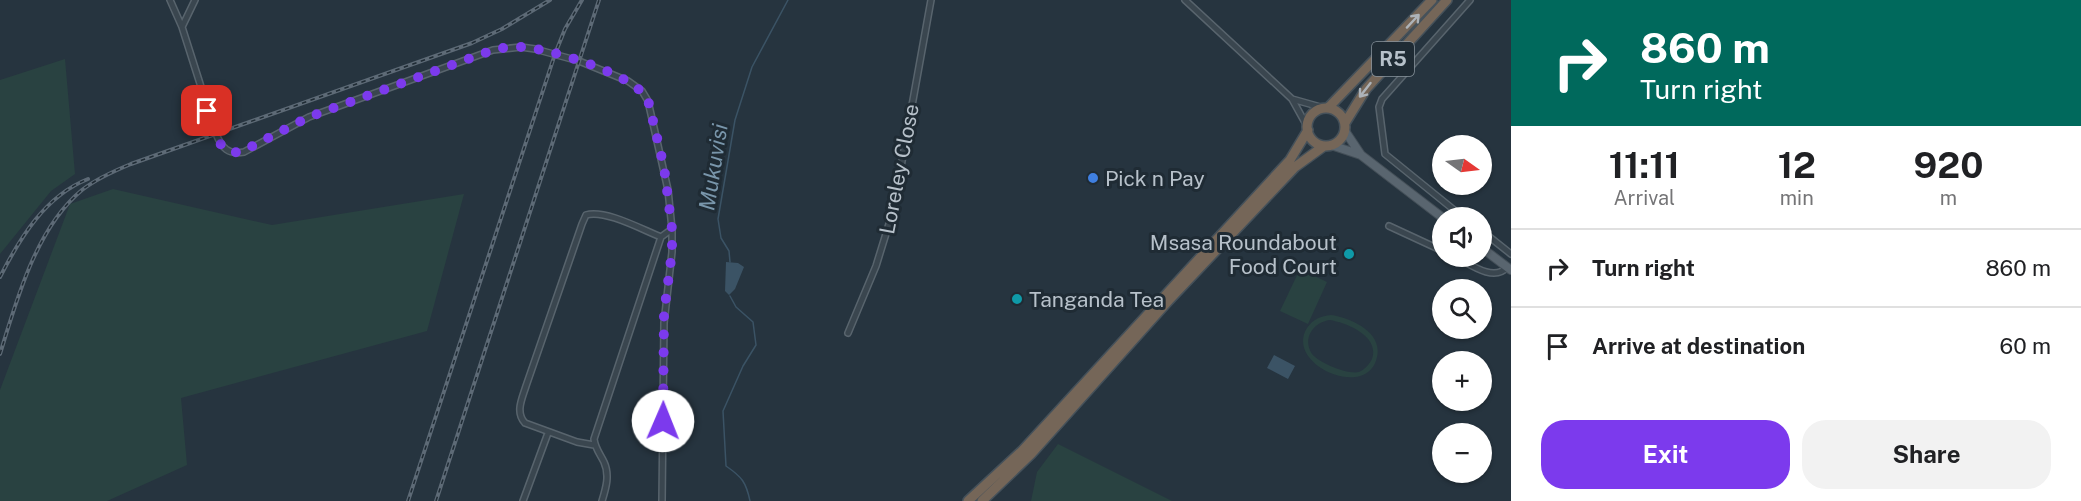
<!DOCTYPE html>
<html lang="en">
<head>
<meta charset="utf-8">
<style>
  body { margin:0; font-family:"Public Sans",sans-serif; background:#f2f2f2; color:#202124; height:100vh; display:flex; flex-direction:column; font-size:22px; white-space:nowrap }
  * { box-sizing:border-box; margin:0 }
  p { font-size:20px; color:#757577 }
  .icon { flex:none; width:33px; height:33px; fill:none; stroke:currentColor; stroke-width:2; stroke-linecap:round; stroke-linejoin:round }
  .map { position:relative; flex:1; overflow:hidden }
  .panel { display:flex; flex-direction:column; background:#fff; width:570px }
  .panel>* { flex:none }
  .banner { background:#00695c; color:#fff; overflow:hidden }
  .needle { width:39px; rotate:104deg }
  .fabs { position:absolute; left:1432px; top:135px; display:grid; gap:12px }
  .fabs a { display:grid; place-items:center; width:60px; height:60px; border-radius:50%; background:#fff; box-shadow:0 2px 4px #0004; font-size:30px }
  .pin { position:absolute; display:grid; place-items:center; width:51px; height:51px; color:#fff; margin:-26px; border-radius:12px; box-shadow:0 3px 9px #0006 }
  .me { position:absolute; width:66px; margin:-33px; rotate:1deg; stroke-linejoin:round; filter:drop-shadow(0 0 4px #0008) }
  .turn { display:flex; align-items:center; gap:21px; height:126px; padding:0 30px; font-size:27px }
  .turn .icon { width:78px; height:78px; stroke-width:2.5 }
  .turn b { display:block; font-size:42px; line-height:51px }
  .eta { display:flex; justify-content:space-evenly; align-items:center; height:102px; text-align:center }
  .eta b { font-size:36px; font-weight:700; line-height:42px }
  .primary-button { display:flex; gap:12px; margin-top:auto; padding:12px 30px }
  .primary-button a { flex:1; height:69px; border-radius:24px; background:#7c3aed; color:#fff; font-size:24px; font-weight:700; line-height:69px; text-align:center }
  .primary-button a+a { background:#f2f2f2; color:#202124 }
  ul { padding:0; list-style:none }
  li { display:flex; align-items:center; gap:18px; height:78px; padding:0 30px; border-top:2px solid #e0e0e0 }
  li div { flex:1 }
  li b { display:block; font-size:22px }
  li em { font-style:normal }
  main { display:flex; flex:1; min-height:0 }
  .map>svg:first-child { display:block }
  .green { fill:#294241; fill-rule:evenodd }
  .water { fill:#3b5365 }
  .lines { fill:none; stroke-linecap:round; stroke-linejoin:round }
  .stream { stroke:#3b5365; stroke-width:1.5 }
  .street-casing { stroke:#58646d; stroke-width:8 }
  .primary-casing { stroke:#444f58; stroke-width:10 }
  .highway-casing { stroke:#45515a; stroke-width:12 }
  .street { stroke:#3a464f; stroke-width:5 }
  .primary { stroke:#59656f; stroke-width:8 }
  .highway { stroke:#756658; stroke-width:9 }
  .rail-casing { stroke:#5d6a76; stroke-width:4 }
  .rail { stroke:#1f2b34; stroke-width:1.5; stroke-dasharray:4.5; stroke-linecap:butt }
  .oneway { stroke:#adb3b9 }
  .route { stroke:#7c3aed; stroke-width:10; stroke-dasharray:0 18 }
  .shop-dot { fill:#3f7fe0; stroke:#1f2b34; stroke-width:2 }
  .culture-dot { fill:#0f9aa8; stroke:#1f2b34; stroke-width:2 }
  .labels { text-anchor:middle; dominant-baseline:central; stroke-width:6; stroke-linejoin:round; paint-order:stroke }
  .shield { fill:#1f2b34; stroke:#89949d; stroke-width:1.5 }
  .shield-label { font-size:20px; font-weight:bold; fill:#b7c1ca }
  .street-label { font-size:21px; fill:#b7c1ca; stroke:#1f2b34 }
  .poi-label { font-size:21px; fill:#b7c1ca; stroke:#1f2b34; text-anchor:start }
  .water-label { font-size:22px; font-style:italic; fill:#7996ab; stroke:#1f2b34 }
</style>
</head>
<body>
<main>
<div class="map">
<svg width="1511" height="501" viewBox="0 0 1511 501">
  <rect width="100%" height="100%" fill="#26343f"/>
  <!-- green -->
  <path class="green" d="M65,59L75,174L51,191L0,254V80Z
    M113,189L272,225L464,194L427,331L181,398L187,465L107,501H0V390L70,204Z
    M1300,269L1327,282L1308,324L1280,311Z
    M1331,315C1351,318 1383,332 1377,357C1368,401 1284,365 1307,328C1313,319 1321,316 1331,315ZM1330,320C1347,323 1380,336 1372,359C1369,365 1364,370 1359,372C1348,375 1319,363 1312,354C1302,339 1313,322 1330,320Z
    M1058,444L1172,501H1031L1037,472Z"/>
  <!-- water -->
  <path class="water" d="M726,262L738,263L744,267L735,289L729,295L725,291Z
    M1274,355L1295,366L1288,379L1267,368Z"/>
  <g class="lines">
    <!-- stream -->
    <path class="stream" d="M730,262L729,251L721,238L718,219L735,120L752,67L788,0
      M730,296L736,307L753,322L756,345L743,366L723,411L726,466C742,477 746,482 750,501"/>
    <!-- street casing -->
    <g class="street-casing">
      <path id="street" d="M170,0L182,27
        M195,0L182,27L216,134C222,148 228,155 244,152L309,117L493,50L521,47L535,49L579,61L628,81L642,91L648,101L668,190L672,229V252L664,323L662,501
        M1185,0L1292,99L1307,126
        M1292,99L1324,108
        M1464,218L1385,154L1379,107L1382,99L1470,0
        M1389,226L1443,251
        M1482,231L1511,254
        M1454,256C1468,263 1494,283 1507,267
        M848,333L876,266L893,211L931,0
        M594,445L577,442L525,423C515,412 522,399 526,386L582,224L586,215C605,209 643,230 661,237
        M523,501L548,433
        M602,501C606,488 610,475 604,462C600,454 595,448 594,439L661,237L672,229"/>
    </g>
    <!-- primary casing -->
    <g class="primary-casing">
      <path id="primary" d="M1345,131L1361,155
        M1331,145L1361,155L1443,218
        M1482,248L1511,270"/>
    </g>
    <!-- highway casing -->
    <g class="highway-casing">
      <path id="highway" d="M1328,108L1432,0
        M1307 127a19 19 0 1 1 38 0a19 19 0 1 1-38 0Z
        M1345,123L1366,89L1447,0
        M968,501L1022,451L1290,160L1308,130
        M982,501L1031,454L1169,300L1295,167L1324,146"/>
    </g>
    <!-- street -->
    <use href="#street" class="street"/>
    <!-- primary -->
    <use href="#primary" class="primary"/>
    <!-- highway -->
    <use href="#highway" class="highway"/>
    <!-- rail casing -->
    <g class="rail-casing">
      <path id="rail" d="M0,277C20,238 45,196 88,179
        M0,354C17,299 36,228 82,190C96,179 114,171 131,164L472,43L502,29L550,0
        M408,501L555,54L565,29L582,0
        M436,501L599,0"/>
    </g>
    <!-- rail -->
    <use href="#rail" class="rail"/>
  </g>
  <!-- one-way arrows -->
  <defs><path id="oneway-shaft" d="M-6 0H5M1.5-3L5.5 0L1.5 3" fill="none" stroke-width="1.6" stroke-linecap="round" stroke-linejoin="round" transform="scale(1.5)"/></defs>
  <g class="oneway">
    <use href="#oneway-shaft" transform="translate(1413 21) rotate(-47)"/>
    <use href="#oneway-shaft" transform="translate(1365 90) rotate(128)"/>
  </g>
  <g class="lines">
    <!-- route -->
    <path class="route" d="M207,111L221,145L226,150L239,153L309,117L493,50C502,48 511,46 521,47C549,48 636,75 648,100L664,167L672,229V252L664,313L663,421"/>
  </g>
  <!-- markers -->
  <circle class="shop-dot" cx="1093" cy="178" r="6"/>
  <g class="culture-dot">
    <circle cx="1349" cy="254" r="6"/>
    <circle cx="1017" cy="299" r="6"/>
  </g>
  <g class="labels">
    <!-- shield labels -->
    <rect class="shield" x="1372" y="42" width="42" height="34" rx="4.5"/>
    <g class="shield-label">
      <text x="1393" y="59">R5</text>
    </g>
    <!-- street labels -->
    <g class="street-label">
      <text transform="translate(899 169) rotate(-79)">Loreley Close</text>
    </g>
    <!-- poi labels -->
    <g class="poi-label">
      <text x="1105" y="178">Pick n Pay</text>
      <text x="1337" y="242" text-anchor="end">Msasa Roundabout<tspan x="1337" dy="24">Food Court</tspan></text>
      <text x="1029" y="299">Tanganda Tea</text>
    </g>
    <!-- water labels -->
    <g class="water-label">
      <text transform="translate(713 167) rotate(-81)">Mukuvisi</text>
    </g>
  </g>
</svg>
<div class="fabs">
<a><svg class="needle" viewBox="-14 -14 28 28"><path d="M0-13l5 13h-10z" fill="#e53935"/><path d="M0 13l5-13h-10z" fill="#757577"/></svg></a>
<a><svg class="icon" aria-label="sound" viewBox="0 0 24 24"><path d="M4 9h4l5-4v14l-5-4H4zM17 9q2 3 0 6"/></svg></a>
<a><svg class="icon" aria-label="search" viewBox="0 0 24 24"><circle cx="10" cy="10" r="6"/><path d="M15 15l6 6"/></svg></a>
<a>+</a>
<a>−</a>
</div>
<div class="pin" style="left:207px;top:111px;background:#d93025"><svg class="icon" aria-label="arrive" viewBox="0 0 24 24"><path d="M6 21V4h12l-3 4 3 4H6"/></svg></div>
<svg class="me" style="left:663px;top:421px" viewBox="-20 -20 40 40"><circle r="19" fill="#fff"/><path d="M0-13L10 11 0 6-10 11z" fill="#7c3aed"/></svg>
</div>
<section class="panel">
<div class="banner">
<div class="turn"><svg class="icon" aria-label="right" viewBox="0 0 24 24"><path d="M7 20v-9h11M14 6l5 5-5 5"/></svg><div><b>860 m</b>Turn right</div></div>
</div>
<div class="eta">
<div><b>11:11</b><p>Arrival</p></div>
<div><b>12</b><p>min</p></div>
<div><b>920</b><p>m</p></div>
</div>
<ul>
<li><svg class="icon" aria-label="right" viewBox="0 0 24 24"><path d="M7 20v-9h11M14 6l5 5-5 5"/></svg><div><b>Turn right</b></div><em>860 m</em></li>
<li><svg class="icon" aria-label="arrive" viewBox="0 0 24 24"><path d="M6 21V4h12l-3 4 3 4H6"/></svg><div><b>Arrive at destination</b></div><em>60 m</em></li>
</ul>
<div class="primary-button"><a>Exit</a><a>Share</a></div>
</section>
</main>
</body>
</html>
